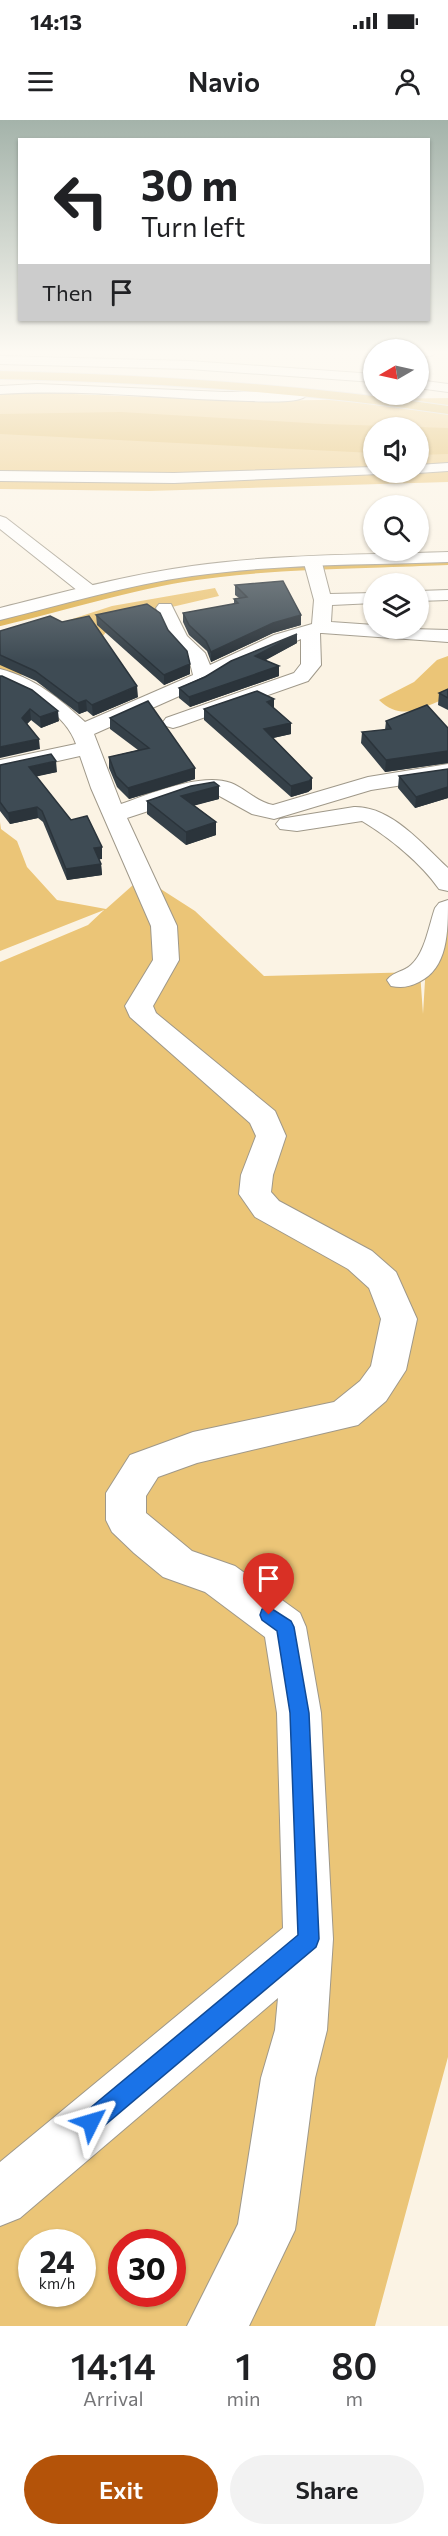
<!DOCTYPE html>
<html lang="en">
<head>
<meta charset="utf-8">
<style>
  body { margin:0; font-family:Commissioner,sans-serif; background:#f2f2f2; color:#202124; height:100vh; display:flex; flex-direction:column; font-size:22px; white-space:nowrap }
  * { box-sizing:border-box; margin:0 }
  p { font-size:20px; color:#757577 }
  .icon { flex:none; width:33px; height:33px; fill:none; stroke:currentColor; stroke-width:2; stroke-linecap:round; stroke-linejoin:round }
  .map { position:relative; height:2206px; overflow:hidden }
  .drawer { display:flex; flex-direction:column; background:#fff; flex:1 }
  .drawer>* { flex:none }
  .guide { position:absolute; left:18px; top:18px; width:412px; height:183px; border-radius:0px; box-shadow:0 2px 4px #0004; background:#fff; color:#202124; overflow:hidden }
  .needle { width:39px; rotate:261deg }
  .controls { position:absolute; left:363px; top:219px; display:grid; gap:12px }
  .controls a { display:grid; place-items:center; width:66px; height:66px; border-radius:50%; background:#fff; box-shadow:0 2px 4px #0004; font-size:30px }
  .speed { position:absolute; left:18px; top:2109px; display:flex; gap:12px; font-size:30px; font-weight:700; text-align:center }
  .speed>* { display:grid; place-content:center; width:78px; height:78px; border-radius:50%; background:#fff; box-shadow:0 2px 4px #0004; line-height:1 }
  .speed small { font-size:15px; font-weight:400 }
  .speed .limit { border:9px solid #d22; background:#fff; color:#111 }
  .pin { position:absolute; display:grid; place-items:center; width:51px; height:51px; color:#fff; margin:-62px -26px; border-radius:50% 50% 50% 0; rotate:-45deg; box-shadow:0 0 6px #0007 }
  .pin .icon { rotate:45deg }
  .me { position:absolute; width:66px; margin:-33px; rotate:50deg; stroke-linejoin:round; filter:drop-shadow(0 0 4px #0008) }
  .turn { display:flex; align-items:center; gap:21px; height:126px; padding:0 24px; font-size:27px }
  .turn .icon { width:78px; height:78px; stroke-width:2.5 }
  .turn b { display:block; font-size:42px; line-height:51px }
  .then { display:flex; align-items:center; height:57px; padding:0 24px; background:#0003; gap:12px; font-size:22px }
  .eta { display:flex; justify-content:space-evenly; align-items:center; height:102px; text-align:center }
  .eta b { font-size:36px; font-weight:600; line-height:42px }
  .action { display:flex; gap:12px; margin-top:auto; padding:12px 24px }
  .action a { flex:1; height:69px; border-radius:36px; background:#b45309; color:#fff; font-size:24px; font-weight:600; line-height:69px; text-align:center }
  .action a+a { background:#f2f2f2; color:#202124 }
  .status { display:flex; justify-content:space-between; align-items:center; height:42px; padding:0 30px; background:#fff; direction:ltr }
  .status svg { height:16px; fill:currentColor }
  header { display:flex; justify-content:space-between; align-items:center; height:78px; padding:0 24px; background:#fff; font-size:27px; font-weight:600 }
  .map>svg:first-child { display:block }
  .green { fill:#ebc577; fill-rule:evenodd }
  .water { fill:#deb14e }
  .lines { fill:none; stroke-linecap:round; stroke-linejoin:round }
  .stream { stroke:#deb14e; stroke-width:6 }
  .minor-casing { stroke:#9f9889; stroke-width:2 }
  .tertiary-casing { stroke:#9f9889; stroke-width:2 }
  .trunk-casing { stroke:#d8d7d6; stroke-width:2 }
  .minor { fill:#fff; fill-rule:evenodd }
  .tertiary { fill:#fff; fill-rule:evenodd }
  .trunk { fill:#dcb65b; fill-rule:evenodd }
  .wall { fill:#354048 }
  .shaded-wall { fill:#2b343b }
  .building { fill:#3e4b54; stroke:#2b343b; stroke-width:1.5 }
  .route { fill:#1a73e8; stroke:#114b97; stroke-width:1.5 }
</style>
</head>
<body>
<div class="status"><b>14:13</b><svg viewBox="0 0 49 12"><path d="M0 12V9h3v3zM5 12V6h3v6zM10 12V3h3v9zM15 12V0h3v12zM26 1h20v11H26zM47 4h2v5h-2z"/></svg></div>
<header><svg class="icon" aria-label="menu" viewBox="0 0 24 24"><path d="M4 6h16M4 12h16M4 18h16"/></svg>Navio<svg class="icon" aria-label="person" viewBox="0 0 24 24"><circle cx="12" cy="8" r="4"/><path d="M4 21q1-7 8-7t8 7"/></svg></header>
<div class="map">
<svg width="448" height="2206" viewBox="0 0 448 2206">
  <rect width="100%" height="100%" fill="#fbf3e4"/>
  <!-- green -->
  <path class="green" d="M0,271L246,281L448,278V362L149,371L0,369ZM374,308H418V352H374Z
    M215,468L219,476L116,500L98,522L0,564V530L60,503L112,486Z
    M448,536V576L444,579C420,589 401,601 379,580L414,562L437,540Z
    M0,702L1,709L17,721L27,747L57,780L106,789L142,757L195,791L264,856L420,852L423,894L426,844L448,784V1937L375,2206H0V842L88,805L104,790L0,831ZM32,2122H82V2174H32ZM122,2122H172V2174H122Z"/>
  <!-- water -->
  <path class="water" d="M121,292L324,304L448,308V334L419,335L418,308H374L373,333L0,314V294Z"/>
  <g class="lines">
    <!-- stream -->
    <path class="stream" d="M0,503C61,489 121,469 183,459C270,445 360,446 448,442"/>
    <!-- minor casing -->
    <g class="minor-casing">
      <path id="minor" d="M418,232H437L431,236L418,237Z
        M0,236L189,241L374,254V262L189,249L0,244Z
        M418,260L448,264V272L418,268Z
        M37,264L224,272H299L306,276C298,284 260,281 248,281C165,279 83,269 0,274V266Z
        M448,343V351L418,353L414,352H418V345Z
        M374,347V352H380L379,354L174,363L0,361V351L174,353Z
        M0,396L6,398L95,467L98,471L95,475H83L0,409Z
        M313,438L319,439L322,443L330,474L374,473V483L332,485L331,502L374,505V508L448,510V522L322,513H320L321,545L308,561L180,606L173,608L166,606L163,602L166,598L294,553L301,544V519L230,549L204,565L94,614L121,684C150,674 201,652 231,663C246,669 257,682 273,685L368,657L448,644V658L371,670L274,699L252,694L214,673L191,677L127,698L177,806L179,840L153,886L156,893L275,991L286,1016L273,1055L271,1072L279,1081L372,1131L396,1152L417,1199L406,1250L386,1281L358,1305L197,1343L158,1357L146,1376V1393L192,1431L235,1446L300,1493L306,1507L321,1593L333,1819L327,1910L315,1958L295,2110L249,2206H187L238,2104L261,1958L275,1910L278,1878L20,2098L0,2106V2042L283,1808L277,1593L265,1517L205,1472L163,1457L134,1433L112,1412L106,1400V1373L130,1335L193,1312L334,1282L360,1261L371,1246L381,1199L369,1168L348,1149L255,1097L239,1074L241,1055L256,1016L250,1003L130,897L125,886L153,840L151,806L91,668L80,636L0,654V640L76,624C66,594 28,573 0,562V549C35,558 59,578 85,602L193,555L189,539L170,518L156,488L159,484H171L187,516L205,533L210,545L274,515L312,504L314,480L304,443L307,439Z
        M448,470V480L418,481V471Z
        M354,687C391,686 422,724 448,748V771L439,769C421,743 390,718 362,701L297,711L280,709L276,704L280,699Z
        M448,780C448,812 448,848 419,862C409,867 402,868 391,866L387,860C394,851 404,852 411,845C425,833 429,805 435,788L439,783Z"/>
    </g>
    <!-- tertiary casing -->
    <g class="tertiary-casing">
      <path id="tertiary" d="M448,432V442C363,445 277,444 192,456C127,465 64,484 0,500V488C64,472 127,455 192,446C277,434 363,435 448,432Z"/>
    </g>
    <!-- trunk casing -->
    <g class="trunk-casing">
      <path id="trunk" d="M0,251C150,255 299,264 448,286V294C299,272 150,262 0,259Z"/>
    </g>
    <!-- minor -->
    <use href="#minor" class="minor"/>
    <!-- tertiary -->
    <use href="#tertiary" class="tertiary"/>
    <!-- trunk -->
    <use href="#trunk" class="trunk"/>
  </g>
  <!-- wall -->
  <path class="wall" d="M235,465L301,505L273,513L211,542L207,531L189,515L183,502V493L234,484V479L239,478L235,475Z
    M96,495L168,510L190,554L164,565L97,505Z
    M0,511L138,577L93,596L87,591L79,594L36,561L0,545Z
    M297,514V523L265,540L279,546V556L190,587L179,578V568Z
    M0,556L59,601L41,608L31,600L27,604L40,629Z
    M448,569V590L438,585L439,573Z
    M274,588L291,603V614L273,618L312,658V669L308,672L291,677L204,600V589Z
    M110,598L195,659L129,679L117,667L109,648V637L138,630L110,609Z
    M386,601L448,608V643L385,652L361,623L362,612L385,610Z
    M0,645L57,652L36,656L71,700L102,727V739H99L101,744L102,755L67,760L43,702L38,698L10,704L0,691Z
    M448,649V678L415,688L398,668L399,656Z
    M219,666V679L194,685L216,702V715L186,725L147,694V681Z"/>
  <!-- shaded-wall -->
  <path class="shaded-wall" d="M301,495V505L273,513L211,542V532L273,503Z
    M297,514V523L255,546V536Z
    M190,544V554L164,565V555Z
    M279,546V556L190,587L189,577Z
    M137,566L138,577L93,596L92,585Z
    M274,579V590L267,582Z
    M86,580L87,591L79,594L78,583Z
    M30,589L31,600L23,608L22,598Z
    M58,591L59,601L41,608L40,597Z
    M291,603V614L264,620V609Z
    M39,619L40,629L0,638V627Z
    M448,631V643L385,652L386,640Z
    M56,641L57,652L30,658L29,647Z
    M195,648V659L129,679L128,668Z
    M312,658V669L308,672L291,677V666Z
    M219,666V679L182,689L181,676Z
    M448,667V678L415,688L416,677Z
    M37,687L38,698L10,704L8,693Z
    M216,702V715L186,725V712Z
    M102,727V739L95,740L94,728Z
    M101,744L102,755L67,760L66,749Z"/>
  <!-- building -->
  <path class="building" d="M283,461L301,495L273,503L211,532L206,521L189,505L183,493L238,483L234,479L247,477L235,465Z
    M147,484L160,493L168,510L187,531L190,544L164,555L96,495Z
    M50,496L62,502L89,496L137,566L92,585L86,580L78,583L35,551L0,535V511Z
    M297,514L255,536L279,546L189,577L179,568L205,557L231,541Z
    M0,556H2L32,570L58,591L40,597L30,589L22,598L39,619L0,627Z
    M448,569V578L439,573Z
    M257,571L274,579L267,582L291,603L264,609L312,658L309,661L291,666L204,589Z
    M148,581L195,648L128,668L116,656L109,637L149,628L110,598Z
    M427,585L448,608V631L386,640L362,612L391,609L386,601Z
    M51,634L56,641L29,647L71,700L87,696L102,727L94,728L101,744L66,749L42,691L37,687L8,693L0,682V645Z
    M448,649V667L416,677L399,656Z
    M214,662L219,666L181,676L216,702L186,712L147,681L191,666Z"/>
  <!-- sky -->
  <linearGradient id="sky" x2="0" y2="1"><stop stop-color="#a4b3aa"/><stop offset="0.43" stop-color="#fdfaf3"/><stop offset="1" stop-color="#fdfaf3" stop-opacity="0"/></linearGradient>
  <rect width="448" height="540" fill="url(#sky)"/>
  <!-- route -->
  <path class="route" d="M269,1487L291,1501L294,1507L309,1593L319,1819L316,1827L99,2010L91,2013L83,2010L79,2002L83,1994L298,1815L290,1593L277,1511L262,1500L260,1495L262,1489Z"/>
</svg>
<div class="controls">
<a><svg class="needle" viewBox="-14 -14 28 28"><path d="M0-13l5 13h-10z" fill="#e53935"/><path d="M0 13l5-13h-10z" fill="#757577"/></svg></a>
<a><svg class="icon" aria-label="sound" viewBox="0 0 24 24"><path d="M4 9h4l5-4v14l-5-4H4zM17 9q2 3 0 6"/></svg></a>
<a><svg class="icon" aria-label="search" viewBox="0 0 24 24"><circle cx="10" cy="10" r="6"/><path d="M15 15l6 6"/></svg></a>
<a><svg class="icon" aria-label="layers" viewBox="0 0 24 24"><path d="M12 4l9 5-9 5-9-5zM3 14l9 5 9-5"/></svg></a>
</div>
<div class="speed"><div>24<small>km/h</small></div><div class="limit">30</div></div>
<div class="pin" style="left:269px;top:1495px;background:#d93025"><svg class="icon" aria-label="arrive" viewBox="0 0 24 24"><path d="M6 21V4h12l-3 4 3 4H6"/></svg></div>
<svg class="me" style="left:91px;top:2002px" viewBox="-20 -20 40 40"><path d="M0-17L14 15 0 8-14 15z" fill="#1a73e8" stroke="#fff" stroke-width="4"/></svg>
<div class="guide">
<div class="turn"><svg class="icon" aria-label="left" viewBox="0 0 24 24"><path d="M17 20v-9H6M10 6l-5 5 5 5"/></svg><div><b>30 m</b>Turn left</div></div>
<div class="then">Then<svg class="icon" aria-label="arrive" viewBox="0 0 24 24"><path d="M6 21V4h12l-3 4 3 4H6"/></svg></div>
</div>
</div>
<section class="drawer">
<div class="eta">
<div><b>14:14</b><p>Arrival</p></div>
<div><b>1</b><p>min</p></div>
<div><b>80</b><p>m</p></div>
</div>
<div class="action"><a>Exit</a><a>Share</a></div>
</section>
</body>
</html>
